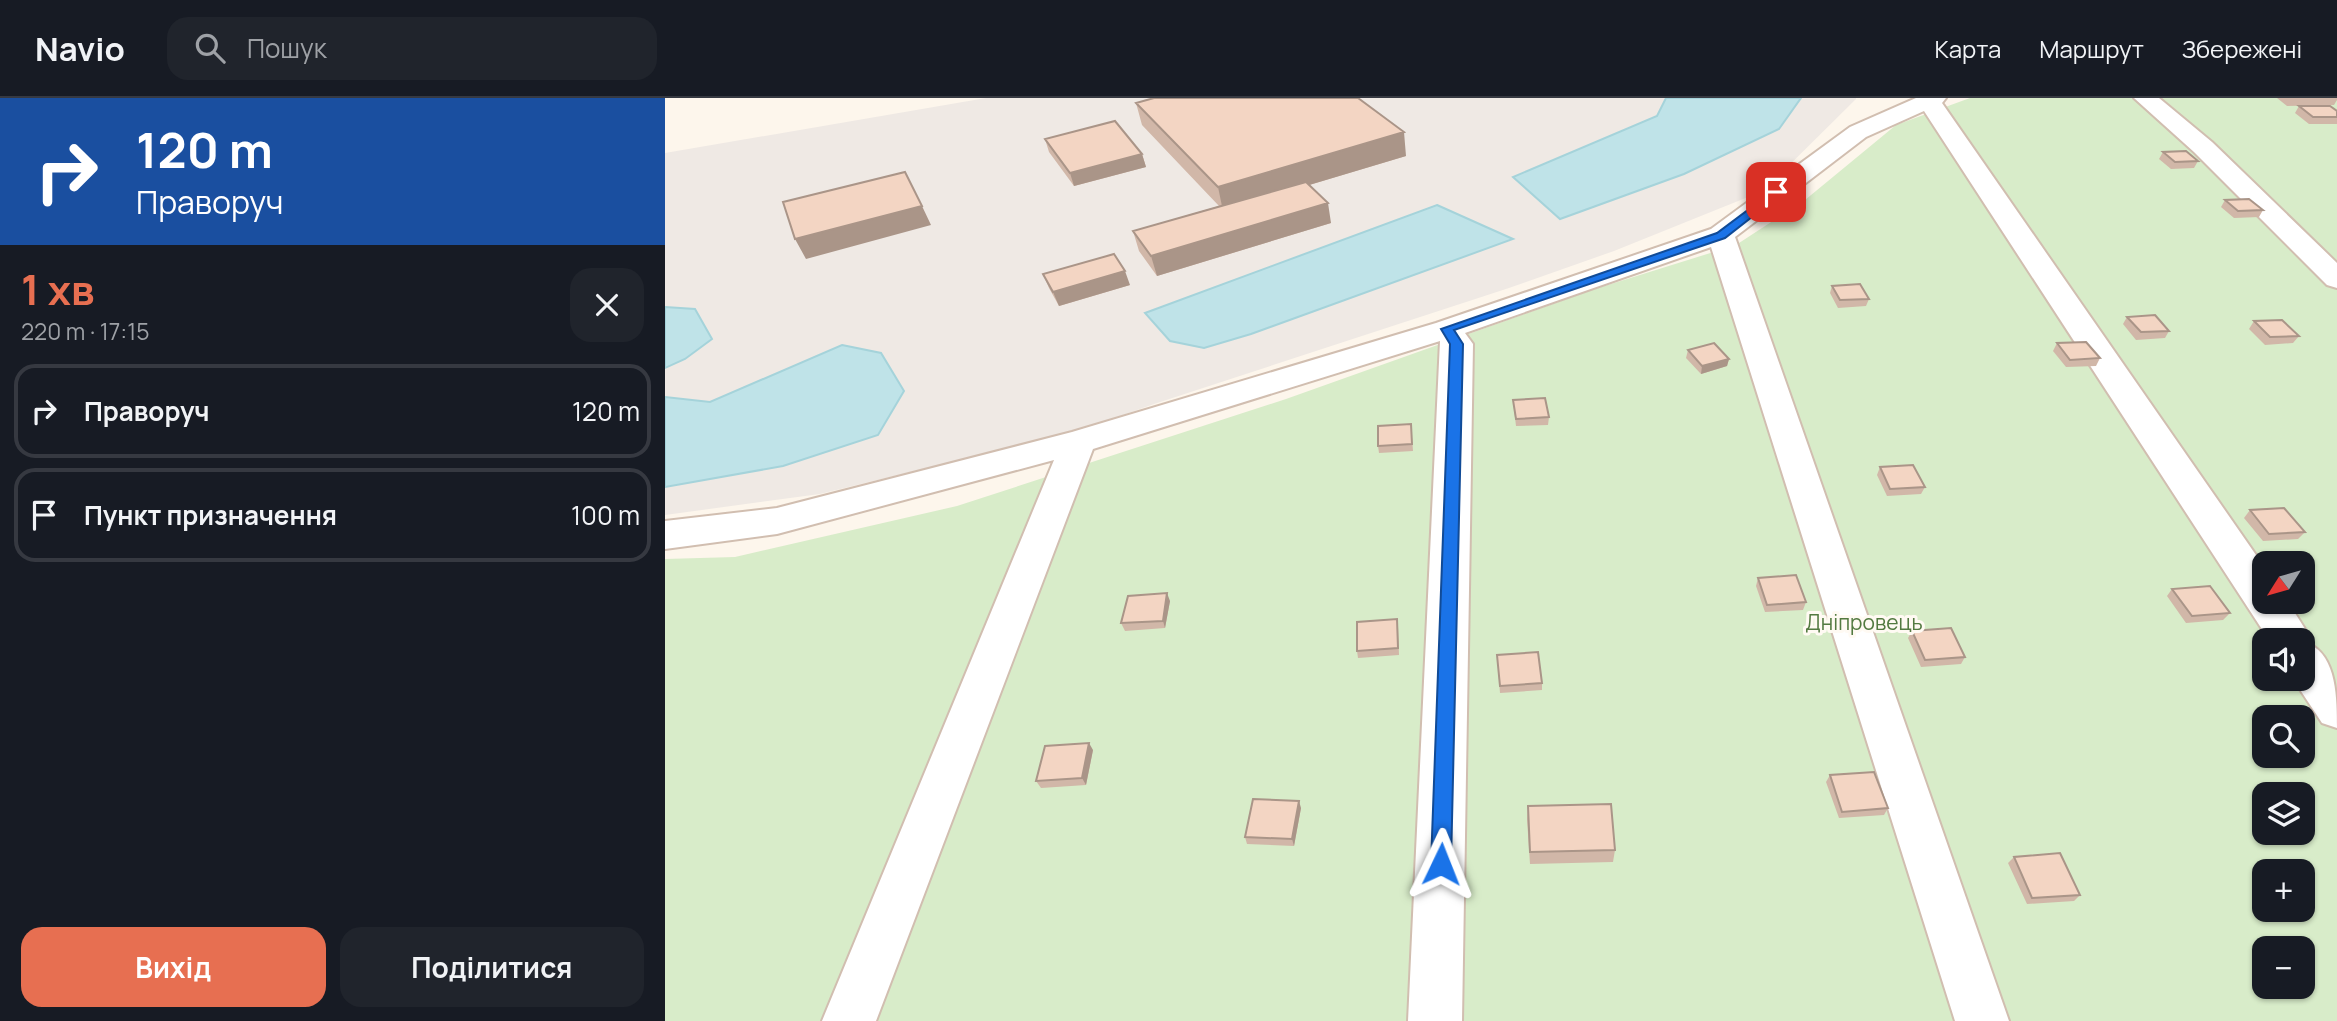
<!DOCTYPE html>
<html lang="uk">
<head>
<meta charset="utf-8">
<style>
  body { margin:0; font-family:Manrope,sans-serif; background:#20242c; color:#f1f3f6; height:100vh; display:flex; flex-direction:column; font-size:26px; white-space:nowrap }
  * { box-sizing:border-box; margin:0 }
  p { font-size:23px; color:#9ea1a6 }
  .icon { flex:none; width:38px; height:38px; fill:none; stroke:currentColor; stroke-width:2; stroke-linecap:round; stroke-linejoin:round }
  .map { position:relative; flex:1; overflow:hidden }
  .panel { display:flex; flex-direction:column; background:#171b24; width:665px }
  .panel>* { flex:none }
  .banner { background:#1a4fa0; color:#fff; overflow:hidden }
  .needle { width:46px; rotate:233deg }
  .controls { position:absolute; left:1587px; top:453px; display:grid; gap:14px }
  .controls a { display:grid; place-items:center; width:63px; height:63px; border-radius:14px; background:#171b24; box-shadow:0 2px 5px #0004; font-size:35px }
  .pin { position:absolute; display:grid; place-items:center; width:60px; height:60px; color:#fff; margin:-30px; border-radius:14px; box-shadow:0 4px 10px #0006 }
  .me { position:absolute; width:77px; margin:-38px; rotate:2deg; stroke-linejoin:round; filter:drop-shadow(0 0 5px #0008) }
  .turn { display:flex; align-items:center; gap:24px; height:147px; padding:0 21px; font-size:32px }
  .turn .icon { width:91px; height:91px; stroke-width:2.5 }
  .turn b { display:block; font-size:49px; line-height:60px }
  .round { display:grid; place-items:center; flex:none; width:74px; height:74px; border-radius:21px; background:#20242c }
  .overview { display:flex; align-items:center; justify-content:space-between; height:119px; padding:0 21px }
  h1 { font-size:42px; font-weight:700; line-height:52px; color:#e76f51 }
  .cta { display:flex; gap:14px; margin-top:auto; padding:14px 21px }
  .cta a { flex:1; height:80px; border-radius:21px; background:#e76f51; color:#fff; font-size:28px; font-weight:700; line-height:80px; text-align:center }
  .cta a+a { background:#20242c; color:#f1f3f6 }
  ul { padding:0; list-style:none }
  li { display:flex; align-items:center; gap:21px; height:94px; margin:0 14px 10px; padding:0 7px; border:4px solid #363941; border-radius:21px }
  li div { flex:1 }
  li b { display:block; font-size:26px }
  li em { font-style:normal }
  header { display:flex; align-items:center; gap:42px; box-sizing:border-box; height:98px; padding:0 35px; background:#171b24; border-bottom:2px solid #363941 }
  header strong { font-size:33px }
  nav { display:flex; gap:38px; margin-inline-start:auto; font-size:24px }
  .search { width:490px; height:63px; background:#20242c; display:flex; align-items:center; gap:18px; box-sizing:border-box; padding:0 24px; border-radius:21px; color:#9ea1a6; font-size:26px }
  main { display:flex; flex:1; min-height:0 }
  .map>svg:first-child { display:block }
  .industrial { fill:#efe9e4 }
  .green { fill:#d8ecc9; fill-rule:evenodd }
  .water { fill:#bfe3e8; stroke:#a5d3da; stroke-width:2 }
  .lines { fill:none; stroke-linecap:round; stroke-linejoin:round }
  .minor-casing { stroke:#d1beb0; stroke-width:4 }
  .minor { fill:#fff; fill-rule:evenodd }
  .wall { fill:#d1b7a8 }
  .shaded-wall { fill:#aa9588 }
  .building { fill:#f3d5c3; stroke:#aa9588; stroke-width:2 }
  .route { fill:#1a73e8; stroke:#114b97; stroke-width:2 }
  .labels { text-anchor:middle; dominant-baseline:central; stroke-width:6; stroke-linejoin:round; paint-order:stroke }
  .park-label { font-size:21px; fill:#537a41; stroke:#fffaf3 }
</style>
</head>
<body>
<header>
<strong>Navio</strong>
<div class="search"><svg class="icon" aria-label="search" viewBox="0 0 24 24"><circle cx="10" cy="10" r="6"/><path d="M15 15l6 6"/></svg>Пошук</div>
<nav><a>Карта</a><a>Маршрут</a><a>Збережені</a></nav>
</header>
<main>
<section class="panel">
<div class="banner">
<div class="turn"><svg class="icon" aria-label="right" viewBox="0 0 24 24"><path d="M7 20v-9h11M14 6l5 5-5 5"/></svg><div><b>120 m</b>Праворуч</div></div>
</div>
<div class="overview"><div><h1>1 хв</h1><p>220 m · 17:15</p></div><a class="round"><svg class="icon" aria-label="close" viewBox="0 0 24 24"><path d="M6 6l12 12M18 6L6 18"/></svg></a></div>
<ul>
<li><svg class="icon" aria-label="right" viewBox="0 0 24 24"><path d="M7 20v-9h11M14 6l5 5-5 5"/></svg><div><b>Праворуч</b></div><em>120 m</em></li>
<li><svg class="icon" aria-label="arrive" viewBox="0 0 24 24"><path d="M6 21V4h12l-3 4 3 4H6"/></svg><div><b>Пункт призначення</b></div><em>100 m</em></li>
</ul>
<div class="cta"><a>Вихід</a><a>Поділитися</a></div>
</section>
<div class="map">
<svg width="1672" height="923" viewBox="0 0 1672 923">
  <rect width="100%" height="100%" fill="#fdf6ec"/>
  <!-- industrial -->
  <path class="industrial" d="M321,0H1191V1L1098,93L949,153L844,190L489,306L413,333L155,396L0,417V55Z"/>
  <!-- green -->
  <path class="green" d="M1305,0H1672V923H0V461L70,459L292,408L621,301L930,191L1071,147L1140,102L1231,27ZM1600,466H1638V504H1600ZM1600,542H1638V581H1600ZM1600,620H1638V658H1600ZM1600,696H1638V735H1600ZM1600,774H1638V812H1600ZM1600,850H1638V889H1600Z"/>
  <!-- water -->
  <path class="water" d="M1001,0H1136L1114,31L1019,76L895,121L848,79L992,18Z
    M772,107L848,141L586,236L539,250L505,243L480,215Z
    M0,209L30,211L47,241L20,261L0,270Z
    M177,247L216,255L239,293L213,337L118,368L0,389V299L45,304Z"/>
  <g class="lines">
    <!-- minor casing -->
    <g class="minor-casing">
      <path id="minor" d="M1251,0H1281L1277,5L1600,470V504H1623L1647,542L1644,546C1672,558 1672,602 1672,630L1657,625L1628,581H1638V542H1604L1259,13L1201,39L1070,139L1344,923H1290L1046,149L800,235L808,246L797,923H743L775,243L428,351L211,923H157L389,362L112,436L0,451V423L112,410L407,334L771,225L1046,131L1185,29Z
        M1469,0H1494L1547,44L1672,165V190L1662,187L1529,54Z"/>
    </g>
    <!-- minor -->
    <use href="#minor" class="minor"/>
  </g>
  <!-- wall -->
  <path class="wall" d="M1612,0H1672V2L1669,7L1622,8Z
    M471,5L741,58L644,87L666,125L492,178L474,153L468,133L554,108L477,27Z
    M1634,8L1672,13V26H1644L1630,15Z
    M380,41L477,56L481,69L409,88L384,54Z
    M1498,54L1533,63L1529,70L1506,71L1494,61Z
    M1560,102L1598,112L1594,119L1569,120L1556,109Z
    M378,176L465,187L394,208L384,190Z
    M1167,188L1204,201L1201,208L1173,210L1165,195Z
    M1462,219L1504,233L1500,240L1471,242L1458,226Z
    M1589,223L1634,238L1628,245L1600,247L1584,231Z
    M1392,245L1435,260L1431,268L1401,269L1388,253Z
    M1023,252L1064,261L1062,268L1036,276L1021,260Z
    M848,302L884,319L883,327L851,328Z
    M746,326L748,353L714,355L713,348Z
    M1215,369L1260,389L1256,396L1222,398L1212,377Z
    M1585,412L1640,434L1633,441L1598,443L1579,420Z
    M1093,480L1141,504L1138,512L1100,514L1091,488Z
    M1507,491L1565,515L1558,522L1521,525L1502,498Z
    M505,503L500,530L460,533L456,525Z
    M733,528L734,557L693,560L692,553Z
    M1247,533L1300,559L1296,566L1256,569L1243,540Z
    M832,557L877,585V592L835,595Z
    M428,652L421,687L376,690L371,683Z
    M1165,677L1223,710L1219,717L1174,720L1161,684Z
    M863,708L950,752L948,764L865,766L862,721Z
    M636,710L629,748L582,746L580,739Z
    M1349,759L1415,797L1409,803L1362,806L1343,765Z"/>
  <!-- shaded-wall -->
  <path class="shaded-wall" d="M739,34L741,58L558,113L553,89Z
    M477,56L481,69L409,88L405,75Z
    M663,105L666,125L492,178L486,158Z
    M257,108L266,127L141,161L130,141Z
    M460,173L465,187L394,208L388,194Z
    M1064,261L1062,268L1036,276L1037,268Z
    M502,495L505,503L500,530L498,523Z
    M424,645L428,652L421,687L417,680Z
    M634,703L636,710L629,748L627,741Z"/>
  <!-- building -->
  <path class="building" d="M489,0H693L739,34L553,89L471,5Z
    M1634,8H1665L1672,13V19H1648Z
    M450,23L477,56L405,75L380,41Z
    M1521,53L1533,63L1510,64L1498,54Z
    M240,74L257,108L130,141L118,104Z
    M641,84L663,105L486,158L468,133Z
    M1584,101L1598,112L1573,113L1560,102Z
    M449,156L460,173L388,194L378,176Z
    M1195,186L1204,201L1175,202L1167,188Z
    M1490,217L1504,233L1476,234L1462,219Z
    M1617,222L1634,238L1605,239L1589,223Z
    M1421,244L1435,260L1405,262L1392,245Z
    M1049,245L1064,261L1037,268L1023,252Z
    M880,300L884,319L851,321L848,302Z
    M746,326L747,346L713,348V328Z
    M1248,367L1260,389L1225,391L1215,369Z
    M1619,410L1640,434L1604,436L1585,412Z
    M1131,477L1141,504L1102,507L1093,480Z
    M1545,488L1565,515L1527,518L1507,491Z
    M502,495L498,523L456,525L463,498Z
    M732,521L733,550L692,553V524Z
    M1286,530L1300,559L1260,562L1247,533Z
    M873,554L877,585L835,588L832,557Z
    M424,645L417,680L371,683L380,648Z
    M1209,674L1223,710L1177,714L1165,677Z
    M588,701L634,703L627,741L580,739Z
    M946,706L950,752L865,754L863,708Z
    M1395,755L1415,797L1367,800L1349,759Z"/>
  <!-- route -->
  <path class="route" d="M1111,91L1117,94L1115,97L1060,140L789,232L798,246L786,766L783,773L776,776L769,773L766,766L785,246L776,231L1052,135Z"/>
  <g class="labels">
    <!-- park labels -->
    <g class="park-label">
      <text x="1199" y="524">Дніпровець</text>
    </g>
  </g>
</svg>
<div class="controls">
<a><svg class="needle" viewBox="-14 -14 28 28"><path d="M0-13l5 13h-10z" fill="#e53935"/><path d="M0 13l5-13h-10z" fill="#9ea1a6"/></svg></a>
<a><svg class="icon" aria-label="sound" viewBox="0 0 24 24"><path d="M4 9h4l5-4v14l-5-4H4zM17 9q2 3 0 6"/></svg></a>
<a><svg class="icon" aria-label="search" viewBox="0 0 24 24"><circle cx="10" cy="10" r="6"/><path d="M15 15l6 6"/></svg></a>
<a><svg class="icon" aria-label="layers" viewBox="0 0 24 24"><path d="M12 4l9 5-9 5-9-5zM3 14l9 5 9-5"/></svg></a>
<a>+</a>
<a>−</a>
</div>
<div class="pin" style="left:1111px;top:94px;background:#d93025"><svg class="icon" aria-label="arrive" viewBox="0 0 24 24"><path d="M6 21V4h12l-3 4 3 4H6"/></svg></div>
<svg class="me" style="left:776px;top:766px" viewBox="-20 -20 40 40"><path d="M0-17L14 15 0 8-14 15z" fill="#1a73e8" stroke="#fff" stroke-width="4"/></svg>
</div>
</main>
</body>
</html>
